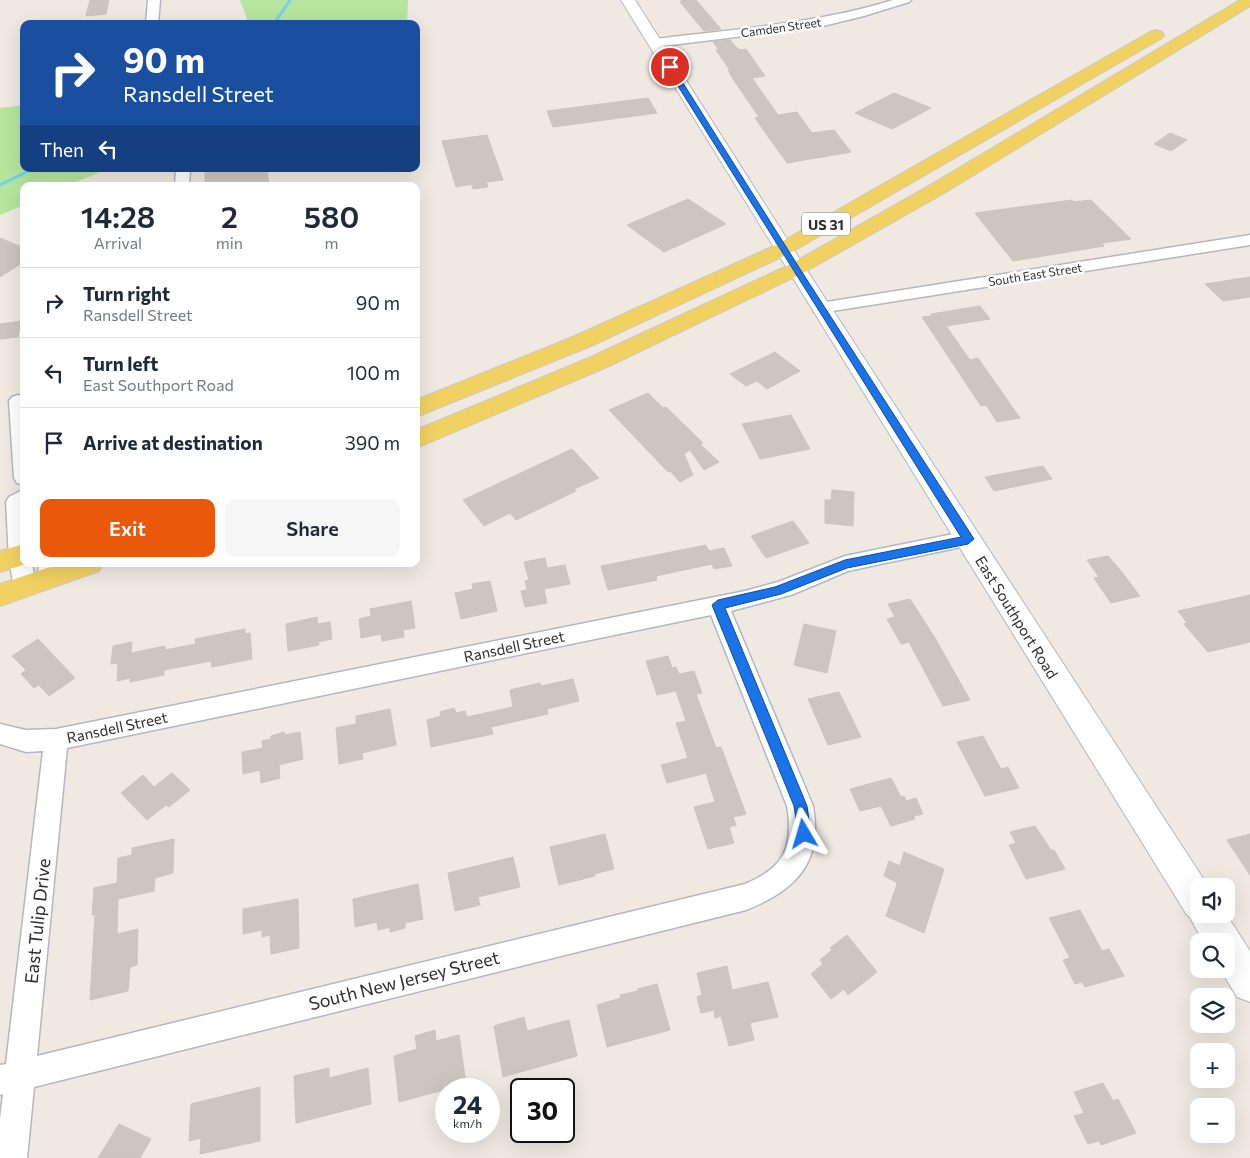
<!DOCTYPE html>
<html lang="en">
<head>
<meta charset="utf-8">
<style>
  body { margin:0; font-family:Commissioner,sans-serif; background:#f6f6f7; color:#1f2937; height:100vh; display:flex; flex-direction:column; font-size:19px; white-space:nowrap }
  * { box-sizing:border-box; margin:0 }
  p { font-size:16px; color:#747a83 }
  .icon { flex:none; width:28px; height:28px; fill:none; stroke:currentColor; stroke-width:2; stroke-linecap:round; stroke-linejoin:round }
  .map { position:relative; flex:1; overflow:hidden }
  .panel { position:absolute; left:20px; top:182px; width:400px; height:385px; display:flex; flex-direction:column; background:#fff; border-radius:10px; box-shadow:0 5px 20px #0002 }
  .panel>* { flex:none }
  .hud { position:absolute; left:20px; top:20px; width:400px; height:152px; border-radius:10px; box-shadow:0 5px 20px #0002; background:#1a4fa0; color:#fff; overflow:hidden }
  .fabs { position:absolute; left:1190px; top:878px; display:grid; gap:10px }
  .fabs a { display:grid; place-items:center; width:45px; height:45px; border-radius:10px; background:#fff; box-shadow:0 5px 20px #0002; font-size:25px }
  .speed { position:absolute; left:435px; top:1078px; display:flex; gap:10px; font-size:25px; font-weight:700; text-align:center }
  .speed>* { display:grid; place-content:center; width:65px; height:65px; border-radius:50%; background:#fff; box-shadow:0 5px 20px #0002; line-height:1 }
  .speed small { font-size:12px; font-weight:400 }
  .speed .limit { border:2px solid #111; border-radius:8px; background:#fff; color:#111 }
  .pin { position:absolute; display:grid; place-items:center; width:42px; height:42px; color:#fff; margin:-21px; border:2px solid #fff; border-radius:50%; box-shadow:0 1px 5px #0007 }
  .me { position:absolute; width:55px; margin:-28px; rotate:353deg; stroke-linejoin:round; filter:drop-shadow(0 0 4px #0008) }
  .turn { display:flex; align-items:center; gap:18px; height:105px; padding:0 20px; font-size:22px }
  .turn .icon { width:65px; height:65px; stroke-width:2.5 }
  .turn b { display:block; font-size:35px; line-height:42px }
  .then { display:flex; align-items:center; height:48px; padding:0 20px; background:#0003; gap:10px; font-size:19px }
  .eta { display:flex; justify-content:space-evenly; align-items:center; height:85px; text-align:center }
  .eta b { font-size:30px; font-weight:600; line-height:35px }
  .cta { display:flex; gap:10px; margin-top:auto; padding:10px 20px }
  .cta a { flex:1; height:58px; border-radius:10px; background:#ea580c; color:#fff; font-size:20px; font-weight:600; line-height:58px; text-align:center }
  .cta a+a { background:#f6f6f7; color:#1f2937 }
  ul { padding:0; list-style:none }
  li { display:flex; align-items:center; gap:15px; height:70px; padding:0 20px; border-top:1px solid #e0e1e3 }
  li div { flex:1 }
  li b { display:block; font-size:19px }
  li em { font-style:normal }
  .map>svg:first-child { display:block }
  .green { fill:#b6e59e }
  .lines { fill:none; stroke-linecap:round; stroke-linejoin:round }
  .stream { stroke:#75cff0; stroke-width:3 }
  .building { fill:#cbc7bf; stroke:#cbc5ba }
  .street-casing { stroke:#b4b7c1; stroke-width:3 }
  .secondary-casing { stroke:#b4b7c1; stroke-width:2 }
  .primary-casing { stroke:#c9c9c9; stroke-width:2 }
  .street { fill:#fff; fill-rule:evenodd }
  .secondary { fill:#fff; fill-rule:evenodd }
  .primary { fill:#f2d163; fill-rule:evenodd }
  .route { fill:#1a73e8; stroke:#114b97 }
  .labels { text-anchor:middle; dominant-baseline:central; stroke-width:5; stroke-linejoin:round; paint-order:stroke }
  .far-street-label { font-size:12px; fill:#2e2e2e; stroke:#fff }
  .shield { fill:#fff; stroke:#6d6d6d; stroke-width:1 }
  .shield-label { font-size:14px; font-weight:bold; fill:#2e2e2e }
  .street-label { font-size:15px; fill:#2e2e2e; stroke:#fff }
  .near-street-label { font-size:18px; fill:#2e2e2e; stroke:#fff }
</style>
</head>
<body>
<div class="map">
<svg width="1250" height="1158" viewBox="0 0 1250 1158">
  <rect width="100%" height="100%" fill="#efe9e1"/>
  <!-- green -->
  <path class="green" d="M240,0H408L407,24H244L247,19Z
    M24,105V169H108L66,186H24V205L0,215V108Z"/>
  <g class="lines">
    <!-- stream -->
    <path class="stream" d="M274,24L290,0
      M0,185L33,169"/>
  </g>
  <!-- building -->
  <path class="building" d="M90,0H109L106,14L86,16Z
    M682,0H696L721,29L704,31L680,2Z
    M730,40L737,48L741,50L746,49L765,76L752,78L778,115L797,112L812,133L834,130L851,152L787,163L755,118L759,117L733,79L728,70H730L716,50H719L713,42Z
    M894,93L931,108L892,129L855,113Z
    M648,98L657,113L553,127L547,111Z
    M1170,133L1187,140L1171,151L1154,144Z
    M487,135L503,180L486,182L488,187L473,189L472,184L456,187L442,141Z
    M205,169H267L269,186H205Z
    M688,199L726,224L664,252L627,225Z
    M1072,200L1074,202L1091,200L1131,239L1102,243L1104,246L1013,261L975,213Z
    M0,238L24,248V262L0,277Z
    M1250,277V297L1223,301L1205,284Z
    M980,306L990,319L946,326L970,360L978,358L1020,418L997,422L986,405L981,406L922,317L932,316L931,314Z
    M21,321L18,337L0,339V324Z
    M775,352L800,371L767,389L757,381L746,386L730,374Z
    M648,393L663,408L666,407L703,443L700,444L719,462L704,470L690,450L684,454L693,475L680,482L670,471L668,472L609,410Z
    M791,415L810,449L760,459L742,424Z
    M572,449L599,478L574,489L576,491L516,520L510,513L484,526L463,500Z
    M1043,466L1052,479L994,491L985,477Z
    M832,490L854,492L853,526L825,523V500H831Z
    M793,521L809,543L766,558L751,536Z
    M706,545L709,551L724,548L732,566L714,569L712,564L656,576L657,580L608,590L601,566Z
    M1108,556L1121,571L1140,596L1111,603L1094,578L1099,577L1087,560Z
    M545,558L547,568L565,565L570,584L544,589L547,603L525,607L521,591L527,590L525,581L529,580L524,562Z
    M490,581L497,611L461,619L455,593L473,589L472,584Z
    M1250,595V642L1208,652L1184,624L1187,623L1178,611Z
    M910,599L935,638L970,700L943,706L909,642L901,644L900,642L887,619L895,617L888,604Z
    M411,601L415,628L403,630L404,637L382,641L381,634L361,638L359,619L371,616L370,609Z
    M317,617L318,624L330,622L332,639L318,642L319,645L288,651L286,624Z
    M804,624L836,631L827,673L794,665Z
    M245,629V634L250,633L252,659L212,667L211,661L164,670V675L130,682L131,678L117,681L118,663L111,664L113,646L132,642L131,653L165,646V650L196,644L195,639Z
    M38,639L75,678L49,696L39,685L34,688L21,674L26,670L12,656Z
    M668,656L672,668L676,667L679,674L694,671L702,693L696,694L716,748L721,747L746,814L733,817L736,825L729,827L734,843L708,849L694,807L715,802L706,773L667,783L661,765L688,758L676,723L686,721L676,691L657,695L646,661Z
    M573,679L579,701L547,709L548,714L491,727L493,734L431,747L427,720L441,716L440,712L454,708L456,713L465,711L467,717L513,707L510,690L540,683L541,686Z
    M839,692L861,737L828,745L808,699Z
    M390,709L396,745L362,753L363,759L339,764L336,728L356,724V716Z
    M284,732L285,735L300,732L303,759L279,765L280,778L261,783L260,770L243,774L242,752L263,748L262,741L271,739V736Z
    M983,736L1001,769L1008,767L1019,788L985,796L957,742Z
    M172,773L190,790L169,807L166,805L147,820L121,793L143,775L154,787Z
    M891,778L901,797L904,796L906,801L916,798L923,814L914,816L915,819L891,826L881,806L860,811L850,789Z
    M1035,826L1051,850H1054L1065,869L1026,879L1009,845L1016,843L1010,832Z
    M605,834L614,869L594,874L595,876L559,885L550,847Z
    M1250,834V875L1227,840Z
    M174,839L173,873L155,878L154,891L118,899L117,934L138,929L137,965L130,967L128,991L90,1000L95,914L92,915L94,888L117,883L118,858L132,855V848Z
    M904,852L944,869L924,933L886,916L897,884L896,882L884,876L889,861L900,866Z
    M513,857L520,887L478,897L480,905L455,911L448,873Z
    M418,884L423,919L405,923V928L390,932V927L378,930L377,922L355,927L353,899Z
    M298,899L299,948L271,954L270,935L262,937V930L243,934V909Z
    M1080,910L1102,951L1109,949L1124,976L1085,987L1082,982L1075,984L1063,960L1070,958L1049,918Z
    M847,935L877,972L848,995L844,989L831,999L811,974L823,964L820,960L832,950L830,948Z
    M727,966L732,990L768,982L778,1017L750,1023L754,1040L729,1046L721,1016L715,1018L714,1010L701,1013L697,997L702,995L697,973Z
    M657,984L670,1030L607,1047L597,1005L621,998L620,995L638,991V989Z
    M524,1017L527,1031L569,1020L577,1056L503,1077L494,1026Z
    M435,1030L436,1041L459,1035L466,1084L399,1102L394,1056L417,1049L415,1036Z
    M329,1068V1078L368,1068L371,1104L296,1123L294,1076Z
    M1103,1083L1113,1101L1118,1099L1136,1133L1101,1145L1099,1141L1088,1144L1074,1116L1084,1113L1074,1092Z
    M260,1087V1141L200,1154L201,1138L189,1141L191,1104Z
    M119,1124L151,1139L140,1158H98Z"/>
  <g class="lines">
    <!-- street casing -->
    <g class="street-casing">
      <path id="street" d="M148,0H160L158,24H146Z
        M893,0H911L909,2L864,16L823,26L655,47L649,43L655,39C735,29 816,24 893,0Z
        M176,169H190L189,186H175Z
        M1250,235V245L820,313L814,312L812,308L814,304L820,303Z
        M18,395L24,397V485L17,483L14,478L9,401L12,397Z
        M24,489V564H32L36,586L33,592L25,594L17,592C7,571 8,526 6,502L9,497Z
        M968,531L975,534L978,539L975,544L848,571L791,595L731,611L813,806C823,863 796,890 746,910L34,1087L27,1158H0V1119L3,1094L0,1095V1065L6,1064L43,751L26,752L0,744V724L26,730L56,729L745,591L778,582L845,556ZM711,615L787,806C794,847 784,868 745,884L37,1056L67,748Z
        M38,564H58L61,577L58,583L50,585L42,583L39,577Z"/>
    </g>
    <!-- secondary casing -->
    <g class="secondary-casing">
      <path id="secondary" d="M621,0H635L806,269L1208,886H1199V914H1226L1250,951V1002L1237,997L1220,969H1226V941H1203L1189,916L1187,915Z"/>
    </g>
    <!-- primary casing -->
    <g class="primary-casing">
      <path id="primary" d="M1240,0H1250V6L946,192L803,273L607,367L416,448V430L591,357L789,265L932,184Z
        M1156,30L1162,32L1164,35L1162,38L790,253L591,346L416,417V400L575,336L776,245L1150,32Z
        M24,544V564H26L0,572V551Z
        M59,564H103L99,571L0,606V584Z"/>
    </g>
    <!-- street -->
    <use href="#street" class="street"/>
    <!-- secondary -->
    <use href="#secondary" class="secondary"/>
    <!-- primary -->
    <use href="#primary" class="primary"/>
  </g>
  <!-- route -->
  <path class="route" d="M670,65L673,67L800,269L974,539L968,544L847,568L781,594L725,608L807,806L811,834L809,838L804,840L799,838L794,806L712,605L718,600L775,587L845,560L961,537L666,67Z"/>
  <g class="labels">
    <!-- far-street labels -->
    <g class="far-street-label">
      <text transform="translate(781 27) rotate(-8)">Camden Street</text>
      <text transform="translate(1035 274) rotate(-9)">South East Street</text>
    </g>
    <!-- shield labels -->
    <rect class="shield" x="802" y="212.5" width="48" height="23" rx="4"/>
    <g class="shield-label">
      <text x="826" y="224">US 31</text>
    </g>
    <!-- street labels -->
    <g class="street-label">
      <text transform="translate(1017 617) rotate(58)">East Southport Road</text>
      <text transform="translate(514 646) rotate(-12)">Ransdell Street</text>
      <text transform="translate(117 727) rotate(-12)">Ransdell Street</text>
    </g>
    <!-- near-street labels -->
    <g class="near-street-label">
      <text transform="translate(37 921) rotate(-84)">East Tulip Drive</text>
      <text transform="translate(404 980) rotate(-14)">South New Jersey Street</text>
    </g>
  </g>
</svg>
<div class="fabs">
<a><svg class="icon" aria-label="sound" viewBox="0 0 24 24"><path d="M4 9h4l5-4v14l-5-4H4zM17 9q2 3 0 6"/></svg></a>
<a><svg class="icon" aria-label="search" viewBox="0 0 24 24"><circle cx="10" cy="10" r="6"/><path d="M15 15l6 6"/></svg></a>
<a><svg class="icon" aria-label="layers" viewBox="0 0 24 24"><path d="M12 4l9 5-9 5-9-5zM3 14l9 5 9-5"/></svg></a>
<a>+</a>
<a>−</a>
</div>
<div class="speed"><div>24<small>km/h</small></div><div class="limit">30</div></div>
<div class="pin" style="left:670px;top:67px;background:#d93025"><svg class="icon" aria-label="arrive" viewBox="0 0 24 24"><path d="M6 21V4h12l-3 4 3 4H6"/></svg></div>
<svg class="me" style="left:804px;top:834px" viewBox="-20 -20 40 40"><path d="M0-17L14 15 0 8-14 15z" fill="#1a73e8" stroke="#fff" stroke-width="4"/></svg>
<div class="hud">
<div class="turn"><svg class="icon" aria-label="right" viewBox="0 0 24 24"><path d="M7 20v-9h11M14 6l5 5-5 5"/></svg><div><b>90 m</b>Ransdell Street</div></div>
<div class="then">Then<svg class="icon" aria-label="left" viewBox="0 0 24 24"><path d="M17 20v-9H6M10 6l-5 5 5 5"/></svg></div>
</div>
<section class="panel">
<div class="eta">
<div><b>14:28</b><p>Arrival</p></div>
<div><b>2</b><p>min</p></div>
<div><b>580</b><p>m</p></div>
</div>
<ul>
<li><svg class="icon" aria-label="right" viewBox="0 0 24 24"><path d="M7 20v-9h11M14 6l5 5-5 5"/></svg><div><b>Turn right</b><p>Ransdell Street</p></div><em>90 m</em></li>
<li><svg class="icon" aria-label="left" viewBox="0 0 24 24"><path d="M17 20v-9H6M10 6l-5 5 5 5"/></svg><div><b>Turn left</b><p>East Southport Road</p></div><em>100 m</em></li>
<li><svg class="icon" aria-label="arrive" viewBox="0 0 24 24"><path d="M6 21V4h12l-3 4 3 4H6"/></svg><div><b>Arrive at destination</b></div><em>390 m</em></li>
</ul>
<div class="cta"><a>Exit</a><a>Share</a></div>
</section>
</div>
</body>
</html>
